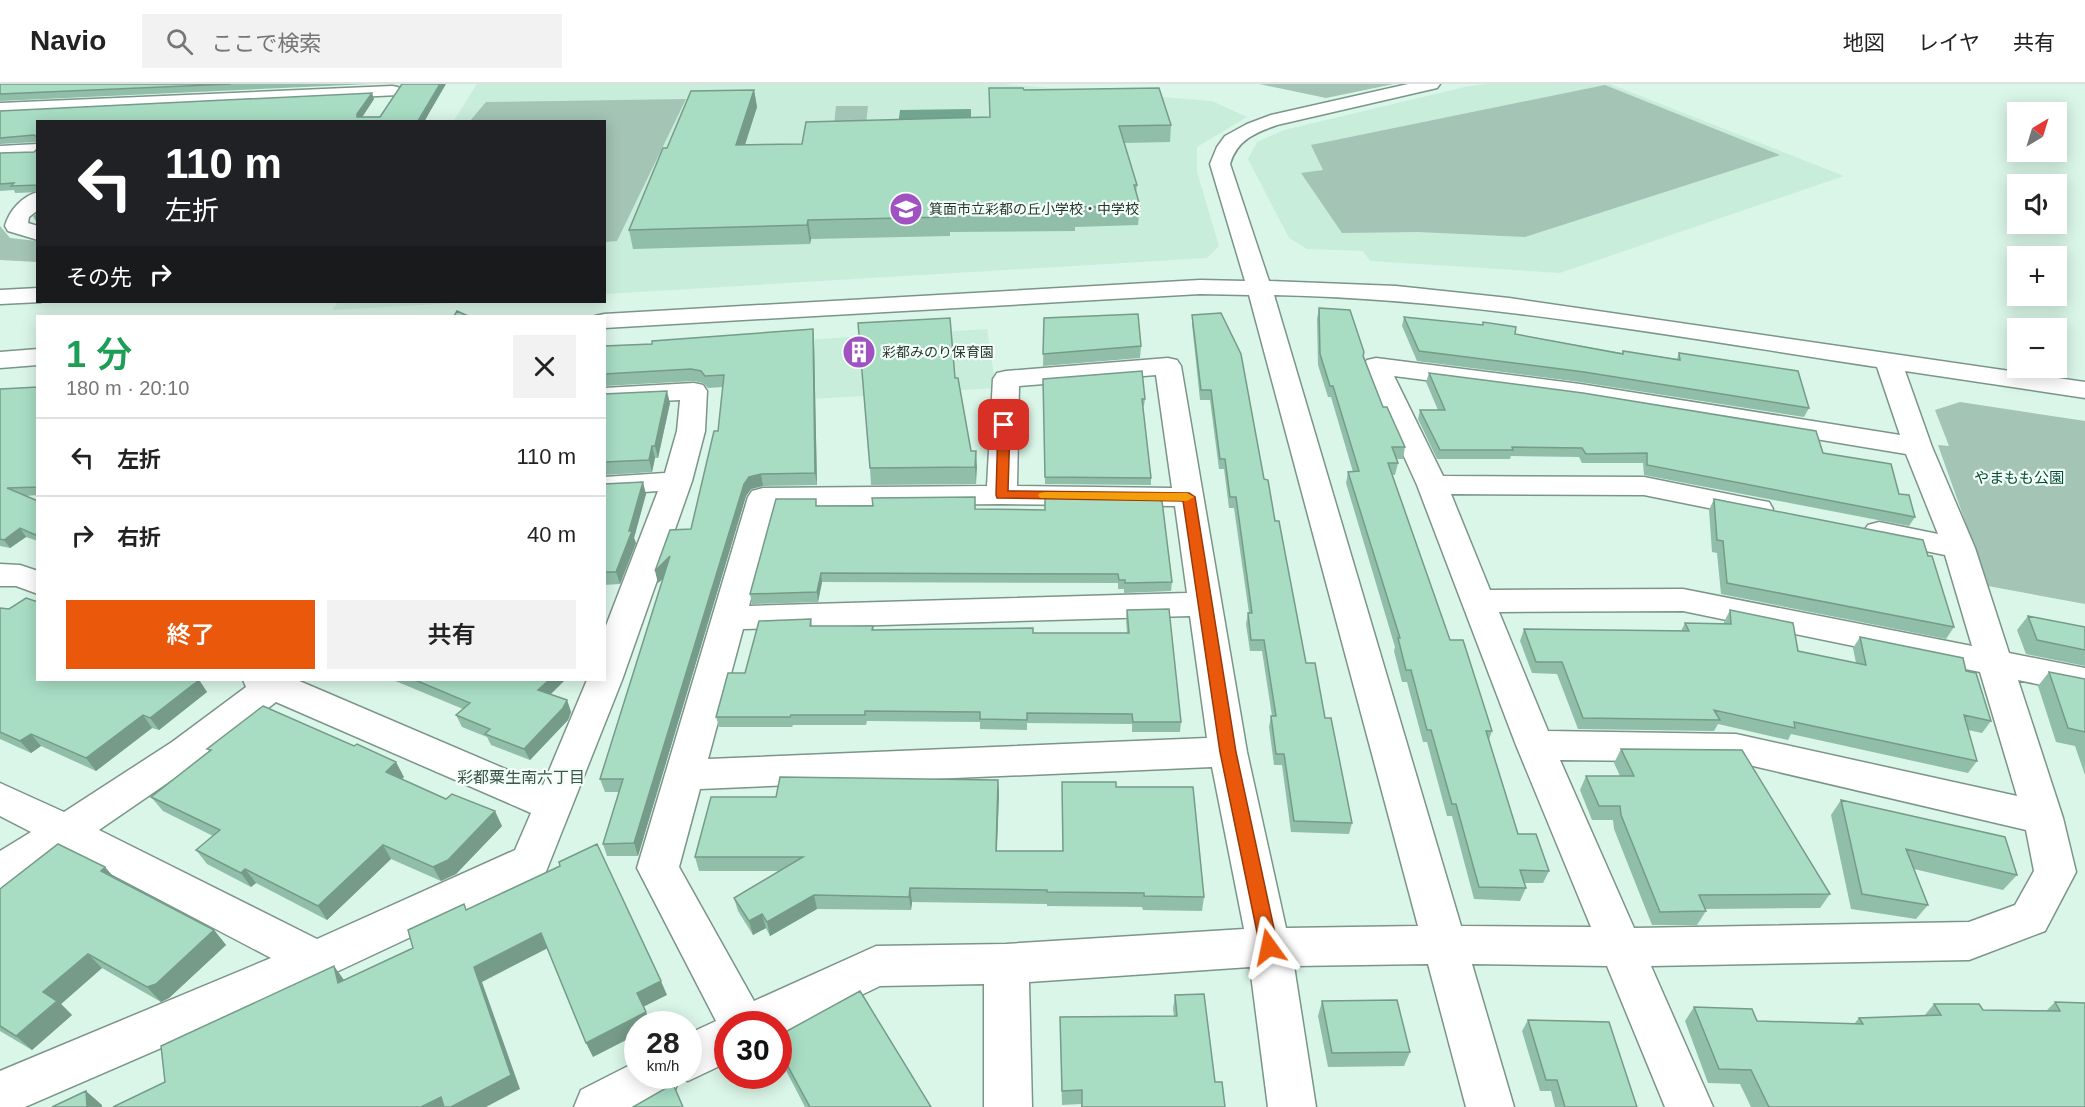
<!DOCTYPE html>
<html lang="ja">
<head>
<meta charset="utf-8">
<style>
  body { margin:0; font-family:Helvetica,"Noto Sans JP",sans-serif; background:#f2f2f2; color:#222; height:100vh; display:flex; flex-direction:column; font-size:22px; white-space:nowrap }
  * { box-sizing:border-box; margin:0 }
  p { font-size:20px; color:#767676 }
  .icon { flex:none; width:33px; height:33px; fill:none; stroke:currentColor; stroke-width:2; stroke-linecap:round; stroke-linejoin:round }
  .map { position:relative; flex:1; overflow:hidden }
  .panel { position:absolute; left:36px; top:231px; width:570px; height:366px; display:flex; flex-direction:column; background:#fff; border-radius:0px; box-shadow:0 3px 15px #0003 }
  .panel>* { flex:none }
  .top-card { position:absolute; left:36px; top:36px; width:570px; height:183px; border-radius:0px; box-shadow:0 3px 15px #0003; background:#202124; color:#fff; overflow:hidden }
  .needle { width:39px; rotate:38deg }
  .buttons { position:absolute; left:2007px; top:18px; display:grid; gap:12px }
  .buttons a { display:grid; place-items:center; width:60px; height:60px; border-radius:0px; background:#fff; box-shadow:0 3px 15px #0003; font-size:30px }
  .speed { position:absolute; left:624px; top:927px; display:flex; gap:12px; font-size:30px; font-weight:700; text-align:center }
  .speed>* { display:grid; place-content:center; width:78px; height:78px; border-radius:50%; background:#fff; box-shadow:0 3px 15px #0003; line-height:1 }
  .speed small { font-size:15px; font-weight:400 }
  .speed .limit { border:9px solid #d22; background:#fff; color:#111 }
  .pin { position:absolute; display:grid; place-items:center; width:51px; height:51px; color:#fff; margin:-26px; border-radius:12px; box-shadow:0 3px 9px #0006 }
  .me { position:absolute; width:66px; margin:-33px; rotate:348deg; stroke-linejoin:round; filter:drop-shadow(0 0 4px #0008) }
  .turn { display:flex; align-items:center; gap:21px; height:126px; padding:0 30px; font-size:27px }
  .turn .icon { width:78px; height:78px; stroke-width:2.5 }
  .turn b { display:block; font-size:42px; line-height:51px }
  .then { display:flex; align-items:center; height:57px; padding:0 30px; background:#0003; gap:12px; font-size:22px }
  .round { display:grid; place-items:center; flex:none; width:63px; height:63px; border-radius:0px; background:#f2f2f2 }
  .summary { display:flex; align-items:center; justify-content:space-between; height:102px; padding:0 30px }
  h1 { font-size:36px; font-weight:600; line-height:45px; color:#1e9e55 }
  .action { display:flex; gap:12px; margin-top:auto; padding:12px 30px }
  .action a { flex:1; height:69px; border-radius:0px; background:#ea580c; color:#fff; font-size:24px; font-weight:600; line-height:69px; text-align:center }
  .action a+a { background:#f2f2f2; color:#222 }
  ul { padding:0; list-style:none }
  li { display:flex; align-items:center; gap:18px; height:78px; padding:0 30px; border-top:2px solid #e0e0e0 }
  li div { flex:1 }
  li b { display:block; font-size:22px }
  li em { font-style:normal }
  header { display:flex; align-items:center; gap:36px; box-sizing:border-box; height:84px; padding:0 30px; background:#fff; border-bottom:2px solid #e0e0e0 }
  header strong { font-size:28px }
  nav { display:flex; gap:33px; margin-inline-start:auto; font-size:21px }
  .search { width:420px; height:54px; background:#f2f2f2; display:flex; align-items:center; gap:15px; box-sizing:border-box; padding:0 21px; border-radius:0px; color:#767676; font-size:22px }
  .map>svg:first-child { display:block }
  .built { fill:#c9eddb }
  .green { fill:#a4c4b5 }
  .water { fill:#72a58d }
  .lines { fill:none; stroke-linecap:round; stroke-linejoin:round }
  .minor-casing { stroke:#7b9588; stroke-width:3 }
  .minor { fill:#fff; fill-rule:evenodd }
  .wall { fill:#90bea9 }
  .shaded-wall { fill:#769b89 }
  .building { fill:#a8ddc4; stroke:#769b89; stroke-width:1.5 }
  .route { fill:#ea580c; stroke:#983908; stroke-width:1.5 }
  .slow { fill:#f59e0b }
  .labels { text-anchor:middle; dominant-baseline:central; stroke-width:4.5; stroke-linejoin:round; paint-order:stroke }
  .far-poi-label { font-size:14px; fill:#2a3530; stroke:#f3fff9; text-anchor:start }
  .park-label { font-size:15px; fill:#034b33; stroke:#f3fff9 }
  .neighbourhood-label { font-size:16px; fill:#3e564b; stroke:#f3fff9 }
</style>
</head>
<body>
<header>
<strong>Navio</strong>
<div class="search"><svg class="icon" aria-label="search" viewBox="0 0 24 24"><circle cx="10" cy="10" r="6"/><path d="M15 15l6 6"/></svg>ここで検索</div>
<nav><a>地図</a><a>レイヤ</a><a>共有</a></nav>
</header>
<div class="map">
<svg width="2085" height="1023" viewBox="0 0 2085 1023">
  <rect width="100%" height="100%" fill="#daf6e8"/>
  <!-- built -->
  <path class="built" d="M477,0H1002L1212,17L1247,33L1197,63V88L1219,162L1207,174L605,210L604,38H453Z
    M1488,0H1610L1844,92L1560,189L1370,177L1363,167L1307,165L1289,154L1248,75L1257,58L1284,46L1469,2Z
    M338,218H472L332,226Z
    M987,245L996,304L761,318L767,258Z"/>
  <!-- green -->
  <path class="green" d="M1259,0H1394L1326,14Z
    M1605,1L1780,71L1525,153L1418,148L1342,149L1301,89L1323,86L1311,61Z
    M686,15L617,157L605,158L604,38L470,37L486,18Z
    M836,22H868L865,48L833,49Z
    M0,142L10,154L37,157V178L0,176Z
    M1960,318L2085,337V520L1988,502L1938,361L1949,362L1935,326Z"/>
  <!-- water -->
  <path class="water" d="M971,25V48L897,49L900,26Z"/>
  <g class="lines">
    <!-- minor casing -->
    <g class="minor-casing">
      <path id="minor" d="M1408,0H1440L1437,4L1277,41C1255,49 1237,56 1230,80L1269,197L1396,202L1509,214L2085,298V314L1905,287L1932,363L1975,464L2009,569L2085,584V610L2018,596L2063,734L2076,788L2045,847L1969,876L1651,882L1713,1023H1665L1607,882L1472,880L1514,1023H1466L1428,880L1294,882L1316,1023H1268L1250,883L1029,898L1032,1023H984V900L880,902L778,951V940H728V978L688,997L680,994L674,1008L646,1023H574L581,1006L638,977V992H688V950L716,937L637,784L748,413L752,407L763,404L987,402L993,295L997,289L1006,287L1168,274L1177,276L1181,282L1247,668L1286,844L1418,842L1249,211L1200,210L604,244V232H595L604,230L1200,196L1245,197L1210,80L1217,63L1225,52L1247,40L1271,31ZM1274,211C1476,215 1677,253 1877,283L1900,351L1580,300L1376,274L1367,276L1363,282L1417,401L1516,661L1591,843L1461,842ZM1156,291L1172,404L1017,402L1019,302ZM1394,292L1580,316L1906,370L1938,450L1879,438L1868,441L1863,448L1868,455L1945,471L1972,562L1683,505L1490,506L1451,410L1644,411L1758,434L1769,432L1773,425L1769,418L1758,416L1644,393L1443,392ZM1002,420L1175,422L1187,509L749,522L776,422ZM1683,527L1980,588L2017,712L1736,650L1548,647L1499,528ZM1190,532L1207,654L708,675L743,545ZM1560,676L1736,678L2026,746L2034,787L2015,821L1969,838L1634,844ZM1212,683L1244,845L1006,860L876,862L754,917L679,783L700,705Z
        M392,2L398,3L401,7L398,11L0,31V19Z
        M38,60V72L0,74V62Z
        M38,108V126L29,133L28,139L38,142V156L8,147L5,142C9,127 22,112 38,108Z
        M38,204V218H41L0,220V206Z
        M38,265V281L0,284V268Z
        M694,299L703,301L707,307L705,347L692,397L622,596L545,790L332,890L25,1023H0V987L271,874L67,767L15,800L0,805V767L31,748L0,732V699L64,728L172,658L246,603L243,596H297L543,701L587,596H604V547L658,407L604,411V393L665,389L677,347L680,316L604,320V304ZM276,618L531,729L515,766L317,855L99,746L198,678Z
        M0,480L20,481L38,487V510L16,502H0Z"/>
    </g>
    <!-- minor -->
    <use href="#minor" class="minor"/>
  </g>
  <!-- wall -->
  <path class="wall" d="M0,0H370L0,17Z
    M754,6L757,23L745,61L802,60L990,33L1024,6L1171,41L1170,58L1124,59L1137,101L1136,110L1140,122L1138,141L1075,143V147L950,148V152L811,155L810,160L633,165L629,146L667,64Z
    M374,15L362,33L428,31L424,38H38V108L15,109L14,106L0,107V69L34,68L37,65V58L0,60V27Z
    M38,129V141L33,132Z
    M1319,224L1364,272L1383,323L1405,363L1403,375H1396L1398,379L1395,391H1392L1450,556L1492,647L1489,656L1518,750L1549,787L1543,799H1524L1526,804L1520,817L1474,815L1452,732H1447L1427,658H1423L1407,598H1402L1394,567L1395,563L1346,399L1348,388H1353L1331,313H1328L1318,281L1317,235Z
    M1192,231L1264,395L1275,437L1306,579L1325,634L1352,739L1349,750L1291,748L1282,681H1274L1269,643L1271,632H1272L1262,567H1250L1246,540L1248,529H1249L1234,424H1229L1224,385H1219L1210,316H1200L1192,240Z
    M1404,233L1515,250L1622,269L1623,267L1677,275L1679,269L1809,324L1804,333L1580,298L1417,277L1402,242Z
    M1044,234L1141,262L1140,274L1043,282Z
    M813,245L814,257L817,401L763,402L751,405L746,412L638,772H607L603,760L619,708H605L600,695L663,495L658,499L691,445L718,347L723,303L708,304L703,299L694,297L604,302V262L652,260Z
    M1429,289L1823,369L1899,410L1915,433L1909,442L1644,391L1643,379H1582L1579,373L1511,372L1510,375H1437L1418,335L1420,326H1438L1426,298Z
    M955,294L971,367H976V400L871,401L870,384Z
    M1043,295L1145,315L1144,322H1143L1151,394V401L1045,400Z
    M38,303V411L25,412L38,417V457L26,453L10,464L0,462V305Z
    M604,310L670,319L658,374H655L652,388L604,391Z
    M604,400L646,410L634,454L636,459L620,500L604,501Z
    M1714,415L1928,472L1954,543L1946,555L1721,510L1717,469L1712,468L1709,426Z
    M817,422L976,425L1172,498L1171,507L1124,509V505H1118V499L822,498L818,518L752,520L750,510Z
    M0,524L38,596H199L207,608L159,646L152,644L96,687L41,662L31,669L0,655Z
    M1127,526L1181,638L1180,648H1132V640L1027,639V646L980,645V638L867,637L866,641H793L792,643H719L716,633L745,589L811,535L812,542H873L874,546L1033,549H1127L1126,536Z
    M1730,526L1798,567L1856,579L1853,564L1860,553L1966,587L1991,637L1982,649L1968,646L1977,677L1968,689L1791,650L1788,656L1718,640L1714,647L1578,645L1557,590L1532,589L1520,557L1524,545L1681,547L1685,539H1724V538Z
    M2028,532L2085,543V582L2026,570L2017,546Z
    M2049,588L2085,595V691L2075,662L2056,658L2038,602Z
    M393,596H565L550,610L567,616L571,628L568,636L530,676L491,661L487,653L462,643L456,631L463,625Z
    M207,665L404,693L402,695L502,742L456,790L441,797L391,775L327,836L256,799L251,803L207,780L196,766L213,752L163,727L151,713L209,667Z
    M1621,665L1830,810L1820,824L1705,825L1706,827L1697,841H1652L1614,745L1613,736H1592L1580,706L1586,692H1620L1614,679Z
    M998,696L999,711L997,767H1062L1116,703L1204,813L1202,827L1143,826L1142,823L1047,822V820L912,818L911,826L817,825L770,852L766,844L753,851L738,827L734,814L779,787H699L695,773L776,713Z
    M1841,716L2017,791L2003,806L1914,785L1928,821L1916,835L1851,825L1831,731Z
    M105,783L113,793L214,846L226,861L169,914L161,918L102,884L61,920L72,931L32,966L0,947V805Z
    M1175,911L1215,998L1225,1023H1081V1020L1062,1021L1060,933L1174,932L1173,925Z
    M1322,917L1410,968L1404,982L1328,983L1318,932Z
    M2055,918L2085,919V1023H1751L1740,1000L1708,999L1685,937L1694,923L1757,937L1854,940L1859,934L1924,932L1934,920L1983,926L2046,927Z
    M1528,936L1637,1023H1555L1551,1007H1540L1522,947Z
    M778,952L931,1023H805L780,975L778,971Z"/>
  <!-- shaded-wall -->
  <path class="shaded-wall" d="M440,0H446L428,31L424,38H418Z
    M754,6L757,23L739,79L736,61Z
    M372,9L374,15L359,38L357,30Z
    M808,136L811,155L810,160L807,141Z
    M813,245L814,257L817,401L815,389Z
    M667,307L670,319L658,374L655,362Z
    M652,362L655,374L652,388L649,376Z
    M976,367L977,383L976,400L975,383Z
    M761,390L763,402L751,405L746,412L638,772L634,759L744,400L749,393Z
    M643,398L646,410L634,454L636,459L620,500L616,488Z
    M20,444L26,453L10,464L4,456Z
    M670,472L673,485L658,499L655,487Z
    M821,489L822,498L818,518L817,508Z
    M199,596L207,608L159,646L150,634Z
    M549,596H565L543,618L538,606Z
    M567,616L571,628L568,636L530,676L524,665Z
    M143,631L152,644L96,687L86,674Z
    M31,650L41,662L31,669L20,657Z
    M396,678L404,693L394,702L386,688Z
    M998,696L999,711L996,781V767Z
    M495,727L502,742L456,790L441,797L433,783Z
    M383,761L391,775L327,836L318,822Z
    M105,783L118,798L101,787Z
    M245,785L256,799L251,803L241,789Z
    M910,804L912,818L911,826L909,813Z
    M814,811L817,825L770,852L767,838Z
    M762,830L766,844L753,851L749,837Z
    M214,846L226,861L169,914L161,918L147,903Z
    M541,849L548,864L482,898L520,1005L486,1023H451L474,883Z
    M88,870L102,884L61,920L72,931L32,966L16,952L43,908Z
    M334,882L344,896L338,899Z
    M661,897L667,911L643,923L637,909Z
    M646,928L651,940H638V950L593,973L586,959Z
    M86,1007L102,1021V1023H87Z
    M441,1013L448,1023H421Z"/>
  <!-- building -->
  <path class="building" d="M0,0H231L0,10Z
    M402,0H440L418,37L38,38V101L11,102L14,99L0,100V69L34,68L37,65V53L34,51L0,54V27L372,9L357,30V33H380Z
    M989,4H1023L1024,6L1159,4L1171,41L1119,42L1137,101H1134L1140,122L1074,123L1075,128L948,129V133L808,136L807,141L629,146L663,64H667L691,7L754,6L736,61L802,60L806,38L990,33Z
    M1319,224L1350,226L1364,268L1363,272L1383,323H1387L1405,363H1392L1398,379H1388L1450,556H1463L1492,647H1486L1518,750H1536L1549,787L1520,786L1526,804L1479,803L1456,720H1452L1431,646H1427L1411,586H1406L1398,554H1400L1348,388L1359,387L1333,302H1330L1320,270Z
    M457,227L468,232H454Z
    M1221,229L1241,270L1264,395L1268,396L1275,437H1279L1306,579H1315L1325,634H1331L1352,739L1294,737L1284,670H1276L1271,632H1276L1264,556H1251L1248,529H1252L1236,413H1230L1225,375H1220L1211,306H1201L1192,231Z
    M1138,230L1141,262L1043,270L1044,234Z
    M1404,233L1483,241V238L1516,243L1515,250L1623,270V267L1680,276L1679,269L1798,287L1809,324L1584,288L1419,267Z
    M950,234L955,294H958L971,367H976L975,383L870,384L858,239Z
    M813,245L815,389L761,390L749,393L744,400L634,759L603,760L623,695H600L670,472L655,487L670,446L691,445L714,347H718L724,291L705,292L701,287L691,285L604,290V262L652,260V257Z
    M1142,287L1145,315H1142L1151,394L1045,393L1043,295Z
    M1429,289L1583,309L1816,347L1823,369L1891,380L1899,410L1909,411L1915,433L1647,381V369L1586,370L1582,364L1512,363L1513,366H1440L1420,326H1445Z
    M38,303V403L7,404L38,417V452L20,444L4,456L0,455V305Z
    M667,307L655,362H652L649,376L604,378V310Z
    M643,398L629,447H632L616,488H604V400Z
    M975,413V425L1045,426V414L1154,415L1162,417L1172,498L1125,499V496H1119L1118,490L821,489L817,508L750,510L776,415H816V422H873L872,414Z
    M1714,415L1923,456L1928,472H1932L1954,543L1727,499L1723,457L1717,456Z
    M26,514L38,518V596H199L150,634L143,631L86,674L31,650L20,657L0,648V524L9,525Z
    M1169,525L1181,638H1133L1132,630L1027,629V636L980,635V628L865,627V631H791L790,633H716L728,589H745L759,537L811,535L810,542H873L872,546L1033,544V549H1129L1127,526Z
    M1730,526L1793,539L1798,567L1866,581L1860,553L1963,574L1966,587L1976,589L1991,637L1964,631L1977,677L1794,638L1795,644L1714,626L1720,636L1583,634L1562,578H1536L1524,545L1689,547L1685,539L1731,540Z
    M2028,532L2085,543V566L2037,556Z
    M2049,588L2085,595V648L2068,644Z
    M415,596H549L538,606L567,616L563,624L524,665L485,650L490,645L456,631L470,619Z
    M263,622L354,662L357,660L396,678L386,688L446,715L452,710L495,727L448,776L433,783L383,761L318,822L245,785L241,789L196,766L220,746L151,713L211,666L207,665Z
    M1621,665L1742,666L1830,810L1699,811L1706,827L1660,828L1621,731L1620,722H1599L1586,692H1634Z
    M780,693L998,696L996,767H1063L1062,698H1116V703H1193L1204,813L1144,812V809L1047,808V806L910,804L909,813L814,811L767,838L762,830L749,837L734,814L803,773H695L711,713H776Z
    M1841,716L2005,753L2017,791L1906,765L1928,821L1862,810Z
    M58,760L105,783L101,787L214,846L156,900L147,903L88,870L43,908L57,917L16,952L0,942V805Z
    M597,760L661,897L637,909L646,928L586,959L541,849L474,883L511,991L451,1023H444L441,1013L421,1023H113L165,998L161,962L334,882L338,899L413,864L408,846L464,820L466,826L560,782L559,778Z
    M860,907L931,1023H810L778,964V952Z
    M1204,910L1215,998H1222L1225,1023H1082V1006L1062,1007L1060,933L1177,932L1175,911Z
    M1397,916L1410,968L1332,969L1322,917Z
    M2055,918L2085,919V1023H1769L1751,986L1719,985L1694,923L1752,925L1757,937L1863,940L1859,934L1941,931L1934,920H1979L1983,926L2060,927Z
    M1528,936L1609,938L1637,1023H1565L1557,996H1546Z
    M673,1000L683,1023H633Z
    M86,1007L87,1023H52Z"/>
  <!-- route -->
  <path class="route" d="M1004,338L1010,341L1008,407L1189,409L1195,413L1236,668L1278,863L1275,869L1269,871L1262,869L1260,863L1220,668L1183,417L997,414L996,411L998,341Z"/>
  <!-- slow -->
  <path class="slow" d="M1045,408L1187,409L1194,413L1187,417L1040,414L1038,411L1040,409Z"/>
  <!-- icons -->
  <defs>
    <g id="school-disc" transform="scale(1.725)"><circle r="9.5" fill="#a052c3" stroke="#f3fff9"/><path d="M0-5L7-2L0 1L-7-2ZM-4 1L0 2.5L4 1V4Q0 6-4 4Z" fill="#fff"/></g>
    <g id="building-disc" transform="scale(1.725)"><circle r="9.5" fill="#a052c3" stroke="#f3fff9"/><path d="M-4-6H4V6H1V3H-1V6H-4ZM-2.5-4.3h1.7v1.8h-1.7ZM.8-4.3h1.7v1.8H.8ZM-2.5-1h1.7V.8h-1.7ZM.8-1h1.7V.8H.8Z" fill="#fff"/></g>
  </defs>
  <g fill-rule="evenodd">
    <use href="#school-disc" x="906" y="125"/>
    <use href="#building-disc" x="859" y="268"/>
  </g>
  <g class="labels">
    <!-- far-poi labels -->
    <g class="far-poi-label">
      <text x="929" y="125">箕面市立彩都の丘小学校・中学校</text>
      <text x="882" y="268">彩都みのり保育園</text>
    </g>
    <!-- park labels -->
    <g class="park-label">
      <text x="2019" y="393">やまもも公園</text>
    </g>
    <!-- neighbourhood labels -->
    <g class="neighbourhood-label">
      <text x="521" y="693">彩都粟生南六丁目</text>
    </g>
  </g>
</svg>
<div class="buttons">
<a><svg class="needle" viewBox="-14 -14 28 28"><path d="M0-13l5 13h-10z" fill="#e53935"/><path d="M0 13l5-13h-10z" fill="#767676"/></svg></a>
<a><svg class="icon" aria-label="sound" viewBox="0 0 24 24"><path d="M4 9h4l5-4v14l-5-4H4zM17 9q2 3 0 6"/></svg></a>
<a>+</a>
<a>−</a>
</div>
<div class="speed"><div>28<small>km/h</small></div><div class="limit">30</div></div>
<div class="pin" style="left:1004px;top:341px;background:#d93025"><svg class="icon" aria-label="arrive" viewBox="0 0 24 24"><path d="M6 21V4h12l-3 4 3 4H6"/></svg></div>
<svg class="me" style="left:1269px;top:863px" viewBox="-20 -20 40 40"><path d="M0-17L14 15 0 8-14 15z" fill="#ea580c" stroke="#fff" stroke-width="4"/></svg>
<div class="top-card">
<div class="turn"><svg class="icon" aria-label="left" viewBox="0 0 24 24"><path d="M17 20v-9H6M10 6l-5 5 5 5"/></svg><div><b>110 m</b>左折</div></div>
<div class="then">その先<svg class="icon" aria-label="right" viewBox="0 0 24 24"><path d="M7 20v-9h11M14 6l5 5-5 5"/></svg></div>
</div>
<section class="panel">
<div class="summary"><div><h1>1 分</h1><p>180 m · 20:10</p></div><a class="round"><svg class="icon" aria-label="close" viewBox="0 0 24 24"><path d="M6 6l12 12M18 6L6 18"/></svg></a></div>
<ul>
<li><svg class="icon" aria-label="left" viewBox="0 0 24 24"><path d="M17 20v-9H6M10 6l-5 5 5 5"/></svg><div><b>左折</b></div><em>110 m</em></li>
<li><svg class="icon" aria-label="right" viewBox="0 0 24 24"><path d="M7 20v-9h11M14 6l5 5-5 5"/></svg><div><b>右折</b></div><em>40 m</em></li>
</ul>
<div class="action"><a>終了</a><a>共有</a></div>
</section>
</div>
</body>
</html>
